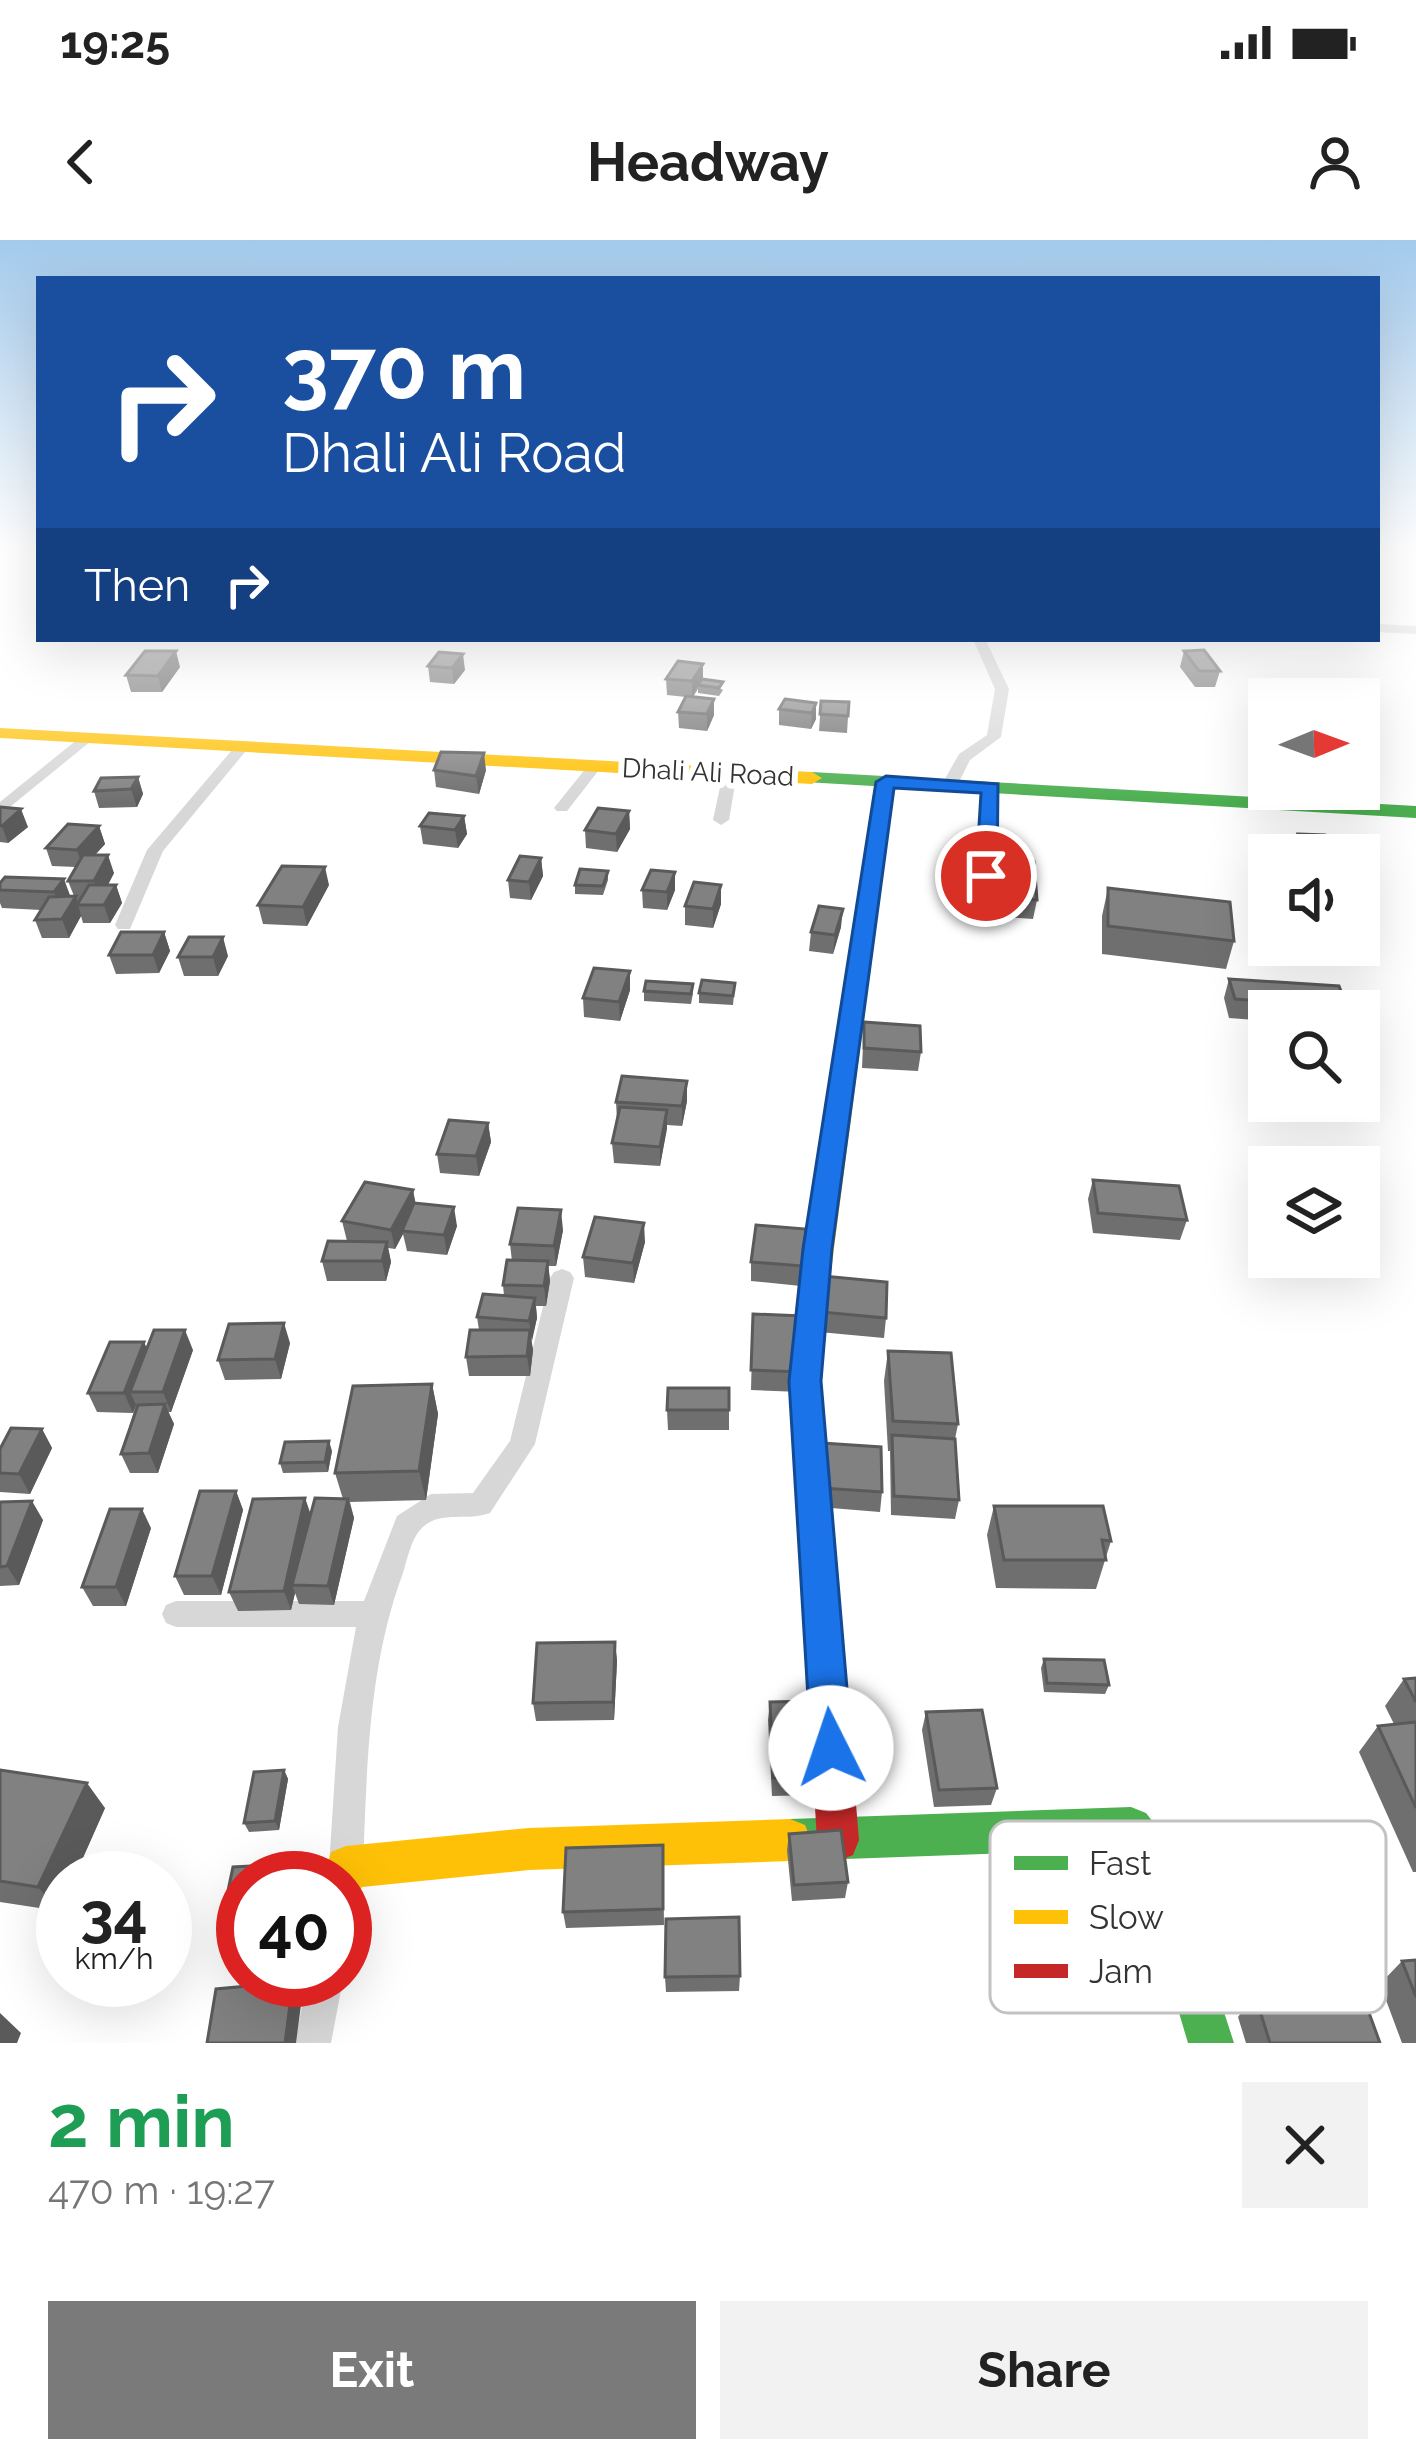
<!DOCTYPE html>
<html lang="en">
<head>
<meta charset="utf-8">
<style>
  body { margin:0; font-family:Raleway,sans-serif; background:#f2f2f2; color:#222; height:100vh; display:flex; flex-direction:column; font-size:45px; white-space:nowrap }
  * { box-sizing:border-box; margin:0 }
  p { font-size:39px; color:#767676 }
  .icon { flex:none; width:66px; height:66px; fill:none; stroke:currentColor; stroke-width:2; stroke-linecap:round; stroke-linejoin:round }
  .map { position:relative; height:1803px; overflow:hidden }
  .details { display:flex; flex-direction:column; background:#fff; flex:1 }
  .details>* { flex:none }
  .guide { position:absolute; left:36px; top:36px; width:1344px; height:366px; border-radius:0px; box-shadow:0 12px 48px #0002; background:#1a4fa0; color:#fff; overflow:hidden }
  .needle { width:78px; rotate:89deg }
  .fabs { position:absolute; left:1248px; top:438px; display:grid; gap:24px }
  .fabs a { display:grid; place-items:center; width:132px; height:132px; border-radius:0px; background:#fff; box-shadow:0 12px 48px #0002; font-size:60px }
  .speed { position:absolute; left:36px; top:1611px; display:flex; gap:24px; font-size:60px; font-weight:700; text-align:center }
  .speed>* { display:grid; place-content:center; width:156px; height:156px; border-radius:50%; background:#fff; box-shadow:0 12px 48px #0002; line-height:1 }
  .speed small { font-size:30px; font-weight:400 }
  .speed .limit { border:18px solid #d22; background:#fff; color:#111 }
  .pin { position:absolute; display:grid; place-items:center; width:102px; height:102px; color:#fff; margin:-51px; border:6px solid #fff; border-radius:50%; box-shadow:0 3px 12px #0007 }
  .me { position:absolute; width:132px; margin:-66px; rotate:356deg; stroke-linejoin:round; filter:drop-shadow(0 0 9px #0008) }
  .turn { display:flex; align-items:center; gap:42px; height:252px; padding:0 48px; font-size:54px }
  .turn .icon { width:156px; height:156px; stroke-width:2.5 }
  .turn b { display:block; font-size:84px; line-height:102px }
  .then { display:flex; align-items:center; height:114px; padding:0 48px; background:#0003; gap:24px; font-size:45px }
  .round { display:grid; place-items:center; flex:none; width:126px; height:126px; border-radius:0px; background:#f2f2f2 }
  .overview { display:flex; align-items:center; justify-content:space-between; height:204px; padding:0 48px }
  h1 { font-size:72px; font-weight:700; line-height:90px; color:#1e9e55 }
  .button { display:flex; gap:24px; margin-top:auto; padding:24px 48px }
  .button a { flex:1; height:138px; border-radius:0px; background:#7a7a7a; color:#fff; font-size:48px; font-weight:700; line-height:138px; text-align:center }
  .button a+a { background:#f2f2f2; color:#222 }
  .status { display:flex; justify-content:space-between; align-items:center; height:84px; padding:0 60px; background:#fff; direction:ltr }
  .status svg { height:33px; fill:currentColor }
  header { display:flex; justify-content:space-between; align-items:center; height:156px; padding:0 48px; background:#fff; font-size:54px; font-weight:700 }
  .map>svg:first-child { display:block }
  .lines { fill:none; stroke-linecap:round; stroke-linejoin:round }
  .street { fill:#d7d7d7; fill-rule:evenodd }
  .fast { fill:#4caf50; fill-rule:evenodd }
  .slow { fill:#ffc107; fill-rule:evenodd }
  .jam { fill:#c62828; fill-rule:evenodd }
  .wall { fill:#6f6f6f }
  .shaded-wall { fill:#5a5a5a }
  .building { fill:#818181; stroke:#5a5a5a; stroke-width:3 }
  .route { fill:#1a73e8; stroke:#114b97; stroke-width:3 }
  .labels { text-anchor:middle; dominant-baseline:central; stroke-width:12; stroke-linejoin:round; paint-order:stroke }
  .far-street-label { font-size:27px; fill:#333; stroke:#fff }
  .key { fill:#fff; stroke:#c2c2c2; stroke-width:3 }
  .key-label { font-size:33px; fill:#333 }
</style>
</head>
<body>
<div class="status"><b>19:25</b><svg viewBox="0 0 49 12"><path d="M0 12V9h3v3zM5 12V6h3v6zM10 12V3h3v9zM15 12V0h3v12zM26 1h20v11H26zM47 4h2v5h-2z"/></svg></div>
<header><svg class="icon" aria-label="back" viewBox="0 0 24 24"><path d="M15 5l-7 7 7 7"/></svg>Headway<svg class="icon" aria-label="person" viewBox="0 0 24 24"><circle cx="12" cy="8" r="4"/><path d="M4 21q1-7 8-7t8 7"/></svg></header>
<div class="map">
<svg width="1416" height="1803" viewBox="0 0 1416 1803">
  <rect width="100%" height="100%" fill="#fff"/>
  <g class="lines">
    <!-- street -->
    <path class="street" d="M1377,384L1416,386V394L1377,392Z
      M973,399H985L1009,449L1001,497L970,520L957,546L949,551L941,546L959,514L987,495L995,449Z
      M84,494L96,497L0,575V562Z
      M238,503L250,506L163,611L130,689H118L115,685L147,610Z
      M590,523L602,526L567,571H557L554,568Z
      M730,529L737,533L729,580L721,585L713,580L723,533Z
      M991,543L999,548L994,636L986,641L978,636L983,548Z
      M562,1029L570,1032L574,1038L535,1204L490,1273C466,1282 438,1269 420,1290C411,1300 407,1320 403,1333C368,1427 367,1528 363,1627L358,1639L346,1644L345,1638H334L329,1627L338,1487L356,1387H176L166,1383L162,1374L166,1365L176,1361H364L397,1276L431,1254L473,1253L510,1201L550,1038L554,1032Z
      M307,1740H343L331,1803H295Z"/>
    <!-- fast -->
    <path class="fast" d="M812,532L1416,566V578L805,542L802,538Z
      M1131,1567L1146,1573L1169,1602L1234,1803H1188L1136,1628L1121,1609L790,1621L775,1615L769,1600L775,1585L790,1579Z"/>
    <!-- slow -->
    <path class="slow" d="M0,488L812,532L822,538L812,544L0,498Z
      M885,535L895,541L829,1047L825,1055H803L799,1047L875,541Z
      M790,1579L805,1585L811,1600L805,1615L790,1621L529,1630L362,1647L359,1653L345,1659V1638H323L331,1612L346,1606L529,1588Z"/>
    <!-- jam -->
    <path class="jam" d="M814,1036L825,1039L829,1047L821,1141L859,1600L853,1615L838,1621L823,1615L817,1600L789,1141L799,1047L803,1039Z"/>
  </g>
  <!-- wall -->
  <path class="wall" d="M1184,411L1220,431L1215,447H1195L1180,427Z
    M703,424V439L723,450L719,456L698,453V449L693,457L714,459V475L707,491L679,488L678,472L686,457L667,455L666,439Z
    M428,426L465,430L454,444L430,442Z
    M180,427L162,452H131L126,435Z
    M1257,459H1269V499H1267L1251,484Z
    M821,461L849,462L847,493L819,491Z
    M816,463V479L811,489L779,485V469Z
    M434,530H486L479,554L436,547Z
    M138,537L143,554L137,567L99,568L94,551Z
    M0,567L28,587L8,603L0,602Z
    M629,571L630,589L617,612L586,608L585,590Z
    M464,576L467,594L458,608L423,604L420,586Z
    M99,586L105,604L95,615L114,633L108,645H116L122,663L110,683H83L81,676L69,698H42L35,680L41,670L2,668L0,663V643L5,637L74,656L68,641L76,627L52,626L46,608Z
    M1298,594L1334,615H1293L1292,612Z
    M541,618L543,636L531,660L510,658L508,640Z
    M1005,620L1037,660L1033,679L1004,677L1002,638Z
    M608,631V640L603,655L575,654V645Z
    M329,645L307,686L263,684L258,665Z
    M1108,648L1234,701L1226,729L1102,714V676Z
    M642,650H675L667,670L643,668Z
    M721,664L713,688L685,685V666Z
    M841,687L833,714L809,711L811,692Z
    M164,692L170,711L159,733L116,734L109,715Z
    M228,716L218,736H184L178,717Z
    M630,731V750L620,781L584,777L583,758Z
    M1229,739L1347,767L1345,771H1269V781L1229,778L1224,758Z
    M735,743L733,765L699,763V753Z
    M644,751L693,753L691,764L644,761Z
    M864,782L921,812L918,831L862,828Z
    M687,841V861L682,886L667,885L660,926L614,923L612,903L617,881L616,862Z
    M488,883L491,902L479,936L440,933L437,914Z
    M1093,940L1187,980L1180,1000L1093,993L1088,959Z
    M413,950L415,963L457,986L447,1015L407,1011L403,994L395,1009L388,1008L391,1022L386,1041H327L322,1021L347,1001L342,981Z
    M806,989L801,1046L751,1041V1022Z
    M563,990L556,1026H548L550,1041L546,1066H536L537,1078L531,1101L533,1110L530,1136H469L466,1117L479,1090L477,1077L504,1056L503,1045L512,1021L510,1004Z
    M645,1002L634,1043L585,1037L583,1017Z
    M823,1036L886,1078L884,1098L819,1092Z
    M753,1074L801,1132L800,1152L751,1150Z
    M144,1102L147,1109L193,1110L171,1172H168L174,1184L158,1233H130L121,1214L136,1165L133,1173L97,1172L88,1153Z
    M290,1103L281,1139L225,1140L218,1120Z
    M888,1111L958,1184L955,1199L959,1260L955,1279L891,1275L890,1211H888L884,1141Z
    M432,1144L438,1174L426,1260L350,1262L354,1278L334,1365L299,1364L295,1353L291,1370L238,1371L229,1352L305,1258L311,1275L343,1259L335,1233Z
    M729,1148V1190H668L667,1170Z
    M42,1189L52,1208L30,1254L0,1252V1209Z
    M822,1203L882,1252L880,1272L819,1267Z
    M332,1211L328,1232L283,1233L280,1223Z
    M236,1251L243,1270L221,1355H184L175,1336Z
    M0,1262L43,1280L19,1345L0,1346Z
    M994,1266L1111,1301L1096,1349L996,1348L987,1295Z
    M151,1288L126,1366H93L82,1347Z
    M615,1402L617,1421L614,1480L536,1481L533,1463Z
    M1044,1419L1109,1445L1105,1454L1044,1452L1041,1428Z
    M1416,1438V1632H1413L1359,1512L1378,1486L1394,1484L1385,1466L1404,1439Z
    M770,1462L818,1538L816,1555L772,1556L768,1480Z
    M926,1472L997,1548L991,1565L934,1567L922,1490Z
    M0,1530L105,1568L74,1638H63V1662L59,1671L0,1662Z
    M284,1530L288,1539L279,1590L249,1592L244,1583Z
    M789,1594L848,1642L845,1658L792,1661L787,1610Z
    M663,1605L664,1685L566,1688L563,1672Z
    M306,1623L313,1638H243V1681H235L225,1665L233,1627Z
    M1216,1625L1384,1735L1363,1756L1380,1803H1246L1238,1777L1243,1770H1241L1201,1649Z
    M1416,1720V1803H1402L1380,1744L1402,1721Z
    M740,1736L739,1751L666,1752L665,1737Z"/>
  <!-- shaded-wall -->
  <path class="shaded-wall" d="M176,411L180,427L162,452L158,436Z
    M463,414L465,430L454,444L452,428Z
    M703,424V440L698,445L692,458V441Z
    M714,459V475L707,491V474Z
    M816,463V479L811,489L812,473Z
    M484,513L486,530L479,554L476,536Z
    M138,537L143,554L137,567L131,549Z
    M21,569L28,587L8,603L2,586Z
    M629,571L630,589L617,612L616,594Z
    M464,576L467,594L458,608L455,590Z
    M99,586L105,604L83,628L77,610Z
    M108,615L114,633L100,659L94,641Z
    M541,618L543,636L531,660L529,642Z
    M325,627L329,645L307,686L303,667Z
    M675,632V650L667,670V652Z
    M64,639L71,658L61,670L54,652Z
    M116,645L122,663L110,683L104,665Z
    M721,645V664L713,688V669Z
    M76,656L81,676L69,698L62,679Z
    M843,669L841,687L833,714L835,695Z
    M164,692L170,711L159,733L153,715Z
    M223,697L228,716L218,736L213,717Z
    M630,731V750L620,781L619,762Z
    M687,841V861L682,886V866Z
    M667,870V889L660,926V907Z
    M488,883L491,902L479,936L476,916Z
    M413,950L417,970L402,991L403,994L395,1009L391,990Z
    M454,967L457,986L447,1015L444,995Z
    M561,970L563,990L556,1026L554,1006Z
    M644,983L645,1002L634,1043L633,1023Z
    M387,1002L391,1022L386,1041L382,1021Z
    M548,1021L550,1041L546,1066L544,1046Z
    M535,1058L537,1078L532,1101L529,1081Z
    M284,1083L290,1103L281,1139L275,1119Z
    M185,1090L193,1110L171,1172L163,1152Z
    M530,1090L533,1110L530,1136L527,1116Z
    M144,1102L152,1122L130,1152L136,1165L133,1173L124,1153Z
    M432,1144L438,1174L426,1260L419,1231Z
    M165,1164L174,1184L158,1233L149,1213Z
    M42,1189L52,1208L30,1254L19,1234Z
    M329,1201L332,1211L328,1232L325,1222Z
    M236,1251L243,1270L221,1355L212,1336Z
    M305,1258L311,1277L292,1345L295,1353L291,1370L284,1351Z
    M348,1259L354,1278L334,1365L328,1346Z
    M32,1261L43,1280L19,1345L7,1326Z
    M142,1269L151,1288L126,1366L116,1347Z
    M615,1402L617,1421L614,1480L613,1462Z
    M284,1530L288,1539L279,1590L275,1581Z
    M87,1543L105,1568L74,1638H63V1662L59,1671L38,1647Z
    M306,1623L313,1638H304Z
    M293,1742L302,1757L296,1803H285Z
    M0,1773L21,1793L17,1803H0Z"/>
  <!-- building -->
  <path class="building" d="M1204,410L1220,431H1199L1184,411Z
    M145,411H176L158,436L126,435Z
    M439,412L463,414L452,428L428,426Z
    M678,421L703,424L692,441L666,439Z
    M702,439L723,442L719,448L698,445Z
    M1336,453L1343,459H1269V470L1257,459Z
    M686,456L714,459L707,474L678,472Z
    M785,459L816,463L812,473L779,469Z
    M821,461L849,462L848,476L820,474Z
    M441,512L484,513L476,536L434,530Z
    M138,537L131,549L94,551L101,538Z
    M0,567L21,569L2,586L0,585Z
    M598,568L629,571L616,594L585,590Z
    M429,573L464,576L455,590L420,586Z
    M68,584L99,586L77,610L46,608Z
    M1298,594L1325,595L1334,615H1306Z
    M83,615H108L94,641H68Z
    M520,616L541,618L529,642L508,640Z
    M1005,620L1034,622L1037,660L1007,658Z
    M282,626L325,627L303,667L258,665Z
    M580,629L608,631L603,646L575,645Z
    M651,630L675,632L667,652L642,650Z
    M5,637L64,639L54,652L0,650V643Z
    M694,642L721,645L713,669L685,666Z
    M89,645H116L104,665H77Z
    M1108,648L1230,662L1234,701L1108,686Z
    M76,656L62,679L35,680L49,657Z
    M819,666L843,669L835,695L811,692Z
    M121,692H164L153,715H109Z
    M189,697H223L213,717H178Z
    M594,728L630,731L619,762L583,758Z
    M1229,739L1339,746L1347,767L1235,759Z
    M702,740L735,743L733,756L699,753Z
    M646,741L693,744L691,754L644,751Z
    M864,782L920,786L921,812L864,808Z
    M622,836L687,841L682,866L616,862Z
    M620,867L667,870L660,907L612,903Z
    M449,880L488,883L476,916L437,914Z
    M1093,940L1179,946L1187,980L1098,973Z
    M365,942L413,950L391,990L342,981Z
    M414,963L454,967L444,995L402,991Z
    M518,968L561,970L554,1006L510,1004Z
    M595,977L644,983L633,1023L583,1017Z
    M756,985L806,989L802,1026L751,1022Z
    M328,1001L387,1002L382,1021H322Z
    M507,1020L548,1021L544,1046L503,1045Z
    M823,1036L887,1042L886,1078L821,1072Z
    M483,1054L535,1058L529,1081L477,1077Z
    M753,1074L802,1076L801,1132L751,1130Z
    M284,1083L275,1119L218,1120L229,1084Z
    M154,1090H185L163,1152H130Z
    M470,1090H530L527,1116L466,1117Z
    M110,1102H144L124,1153H88Z
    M888,1111L951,1113L958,1184L893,1181Z
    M432,1144L419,1231L335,1233L353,1146Z
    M668,1148H729V1170H667Z
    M165,1164L149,1213L121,1214L138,1165Z
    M11,1188L42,1189L19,1234L0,1233V1209Z
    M892,1195L955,1199L959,1260L894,1256Z
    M329,1201L325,1222L280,1223L285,1202Z
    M822,1203L881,1207L882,1252L821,1248Z
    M200,1251H236L212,1336H175Z
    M305,1258L284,1351L229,1352L253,1259Z
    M315,1258L348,1259L328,1346L292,1345Z
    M32,1261L7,1326L0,1327V1262Z
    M994,1266H1103L1111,1301L1102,1300L1106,1320H1004Z
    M110,1269H142L116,1347H82Z
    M615,1402L613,1462L533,1463L537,1403Z
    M1044,1419L1104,1420L1109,1445L1047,1443Z
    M1416,1438V1462L1404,1439Z
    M812,1461L818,1538H773L770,1462Z
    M982,1470L997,1548L939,1550L926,1472Z
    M1416,1482V1568L1378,1486Z
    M0,1530L87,1543L38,1647L0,1641Z
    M284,1530L275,1581L244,1583L254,1532Z
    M841,1590L848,1642L794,1645L789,1594Z
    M663,1605V1669L563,1672L566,1608Z
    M306,1623L304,1638H243V1664L225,1665L233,1627Z
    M739,1677L740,1736L665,1737L666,1679Z
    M1416,1720V1757L1402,1721Z
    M293,1742L285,1803H207L216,1749Z
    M1360,1748L1380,1803H1270L1255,1755Z"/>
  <!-- sky -->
  <linearGradient id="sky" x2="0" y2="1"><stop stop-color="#a3caec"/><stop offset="0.55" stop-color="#fff"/><stop offset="1" stop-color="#fff" stop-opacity="0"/></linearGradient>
  <rect width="1416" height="563" fill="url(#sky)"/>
  <!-- route -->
  <path class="route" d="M886,536L998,544L997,636L986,643L976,636L981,553L894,548L832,1009L821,1141L852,1508L846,1522L831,1528L817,1522L811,1508L789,1141L803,1009L876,542Z"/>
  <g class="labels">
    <!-- far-street labels -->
    <g class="far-street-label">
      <text transform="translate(708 532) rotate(3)">Dhali Ali Road</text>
    </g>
  </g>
  <!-- legend -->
  <rect x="990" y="1581" width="396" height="192" rx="18" class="key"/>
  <rect x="1014" y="1616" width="54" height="14" fill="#4caf50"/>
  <rect x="1014" y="1670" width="54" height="14" fill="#ffc107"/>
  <rect x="1014" y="1724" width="54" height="14" fill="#c62828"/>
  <g class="key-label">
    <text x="1089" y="1635">Fast</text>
    <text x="1089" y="1689">Slow</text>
    <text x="1089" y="1743">Jam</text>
  </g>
</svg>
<div class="fabs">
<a><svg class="needle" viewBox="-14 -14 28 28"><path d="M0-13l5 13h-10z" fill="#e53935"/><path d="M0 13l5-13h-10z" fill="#767676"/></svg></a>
<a><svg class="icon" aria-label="sound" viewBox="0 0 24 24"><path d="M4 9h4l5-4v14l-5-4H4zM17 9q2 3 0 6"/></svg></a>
<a><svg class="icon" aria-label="search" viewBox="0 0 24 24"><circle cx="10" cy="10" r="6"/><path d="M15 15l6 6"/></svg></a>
<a><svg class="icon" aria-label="layers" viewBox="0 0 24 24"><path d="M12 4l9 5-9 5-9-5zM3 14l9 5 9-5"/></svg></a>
</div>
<div class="speed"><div>34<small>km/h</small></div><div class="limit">40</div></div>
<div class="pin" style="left:986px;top:636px;background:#d93025"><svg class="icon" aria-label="arrive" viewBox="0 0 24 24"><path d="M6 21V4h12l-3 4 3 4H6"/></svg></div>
<svg class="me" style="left:831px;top:1508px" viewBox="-20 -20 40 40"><circle r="19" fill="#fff"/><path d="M0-13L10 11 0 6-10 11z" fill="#1a73e8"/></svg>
<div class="guide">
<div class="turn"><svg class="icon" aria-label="right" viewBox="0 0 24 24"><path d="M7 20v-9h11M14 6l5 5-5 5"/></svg><div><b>370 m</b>Dhali Ali Road</div></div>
<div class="then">Then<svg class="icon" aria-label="right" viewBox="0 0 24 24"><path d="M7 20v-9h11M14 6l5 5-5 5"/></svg></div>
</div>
</div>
<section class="details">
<div class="overview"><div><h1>2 min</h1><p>470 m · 19:27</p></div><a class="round"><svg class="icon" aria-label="close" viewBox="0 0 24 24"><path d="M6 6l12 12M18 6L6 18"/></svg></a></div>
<div class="button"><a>Exit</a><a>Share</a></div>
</section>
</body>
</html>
